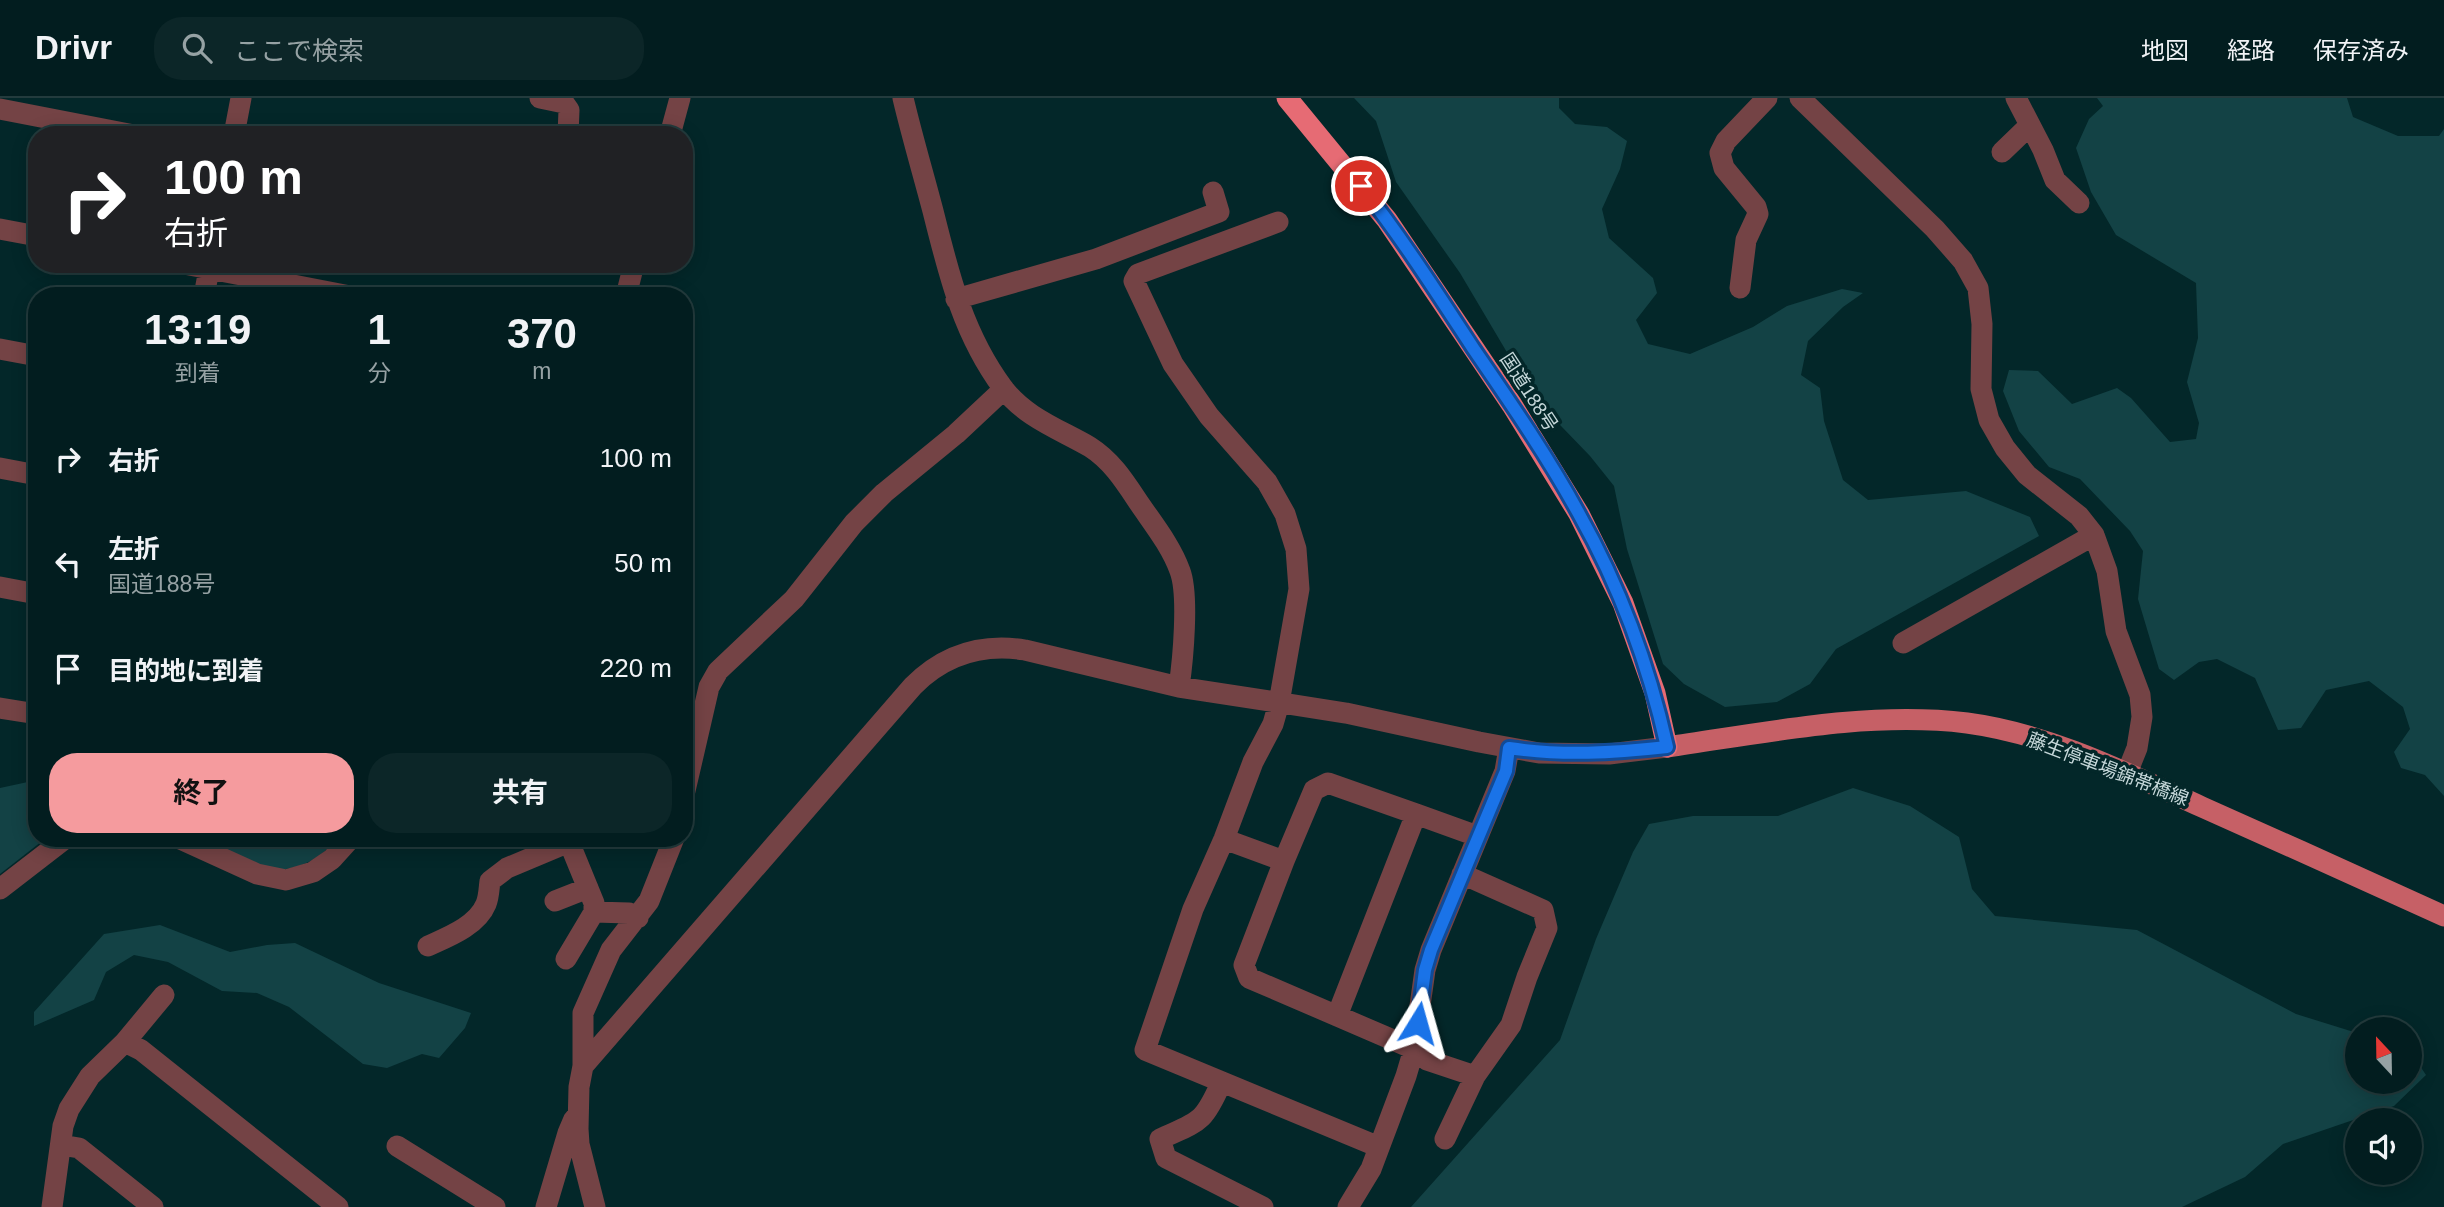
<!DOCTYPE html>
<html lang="ja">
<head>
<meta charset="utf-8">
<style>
  body { margin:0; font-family:Arial,"Noto Sans JP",sans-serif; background:#0c2628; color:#f1f3f6; height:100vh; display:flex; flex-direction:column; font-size:26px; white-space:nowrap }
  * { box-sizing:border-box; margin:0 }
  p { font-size:23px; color:#96a2a4 }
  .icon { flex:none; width:38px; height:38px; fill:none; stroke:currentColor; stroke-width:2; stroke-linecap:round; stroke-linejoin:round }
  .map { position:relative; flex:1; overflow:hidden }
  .side { position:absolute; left:28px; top:189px; width:665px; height:560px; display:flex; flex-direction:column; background:#021d1f; border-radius:28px; box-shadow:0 4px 18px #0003,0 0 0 2px #233b3d }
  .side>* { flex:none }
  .banner { position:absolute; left:28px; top:28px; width:665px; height:147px; border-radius:28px; box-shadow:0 4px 18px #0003,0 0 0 2px #233b3d; background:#202124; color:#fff; overflow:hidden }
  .needle { width:46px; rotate:338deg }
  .buttons { position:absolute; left:2345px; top:919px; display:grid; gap:14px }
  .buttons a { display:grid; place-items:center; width:77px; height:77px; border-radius:50%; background:#021d1f; box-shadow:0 4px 18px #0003,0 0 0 2px #233b3d; font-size:35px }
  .pin { position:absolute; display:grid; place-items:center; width:60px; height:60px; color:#fff; margin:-30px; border:4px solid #fff; border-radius:50%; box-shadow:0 2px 7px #0007 }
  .me { position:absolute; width:77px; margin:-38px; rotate:8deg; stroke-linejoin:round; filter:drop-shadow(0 0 5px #0008) }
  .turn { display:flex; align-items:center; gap:24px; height:147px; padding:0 21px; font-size:32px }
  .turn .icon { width:91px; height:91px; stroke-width:2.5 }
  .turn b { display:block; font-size:49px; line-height:60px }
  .eta { display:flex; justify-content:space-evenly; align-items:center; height:119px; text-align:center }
  .eta b { font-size:42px; font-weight:700; line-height:49px }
  .button { display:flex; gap:14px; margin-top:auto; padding:14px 21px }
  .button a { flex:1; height:80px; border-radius:28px; background:#f59b9e; color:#111; font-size:28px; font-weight:700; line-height:80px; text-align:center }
  .button a+a { background:#0c2628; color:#f1f3f6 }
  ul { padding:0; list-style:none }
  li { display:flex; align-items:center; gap:21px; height:105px; padding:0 21px }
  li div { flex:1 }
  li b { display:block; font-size:26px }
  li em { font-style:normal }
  header { display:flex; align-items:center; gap:42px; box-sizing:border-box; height:98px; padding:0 35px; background:#021d1f; border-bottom:2px solid #233b3d }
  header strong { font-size:33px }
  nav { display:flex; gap:38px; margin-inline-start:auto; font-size:24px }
  .search { width:490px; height:63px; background:#0c2628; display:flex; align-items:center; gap:18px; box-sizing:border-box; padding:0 24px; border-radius:28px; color:#96a2a4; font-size:26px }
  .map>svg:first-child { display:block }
  .green { fill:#134245 }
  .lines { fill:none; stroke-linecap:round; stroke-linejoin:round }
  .minor { stroke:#744345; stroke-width:21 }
  .major { stroke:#c66066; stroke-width:21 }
  .highway { stroke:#e66b74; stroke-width:21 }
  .route-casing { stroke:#114b97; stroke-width:18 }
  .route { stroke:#1a73e8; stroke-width:12 }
  .labels { text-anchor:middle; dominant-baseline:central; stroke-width:7; stroke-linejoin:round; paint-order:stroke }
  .street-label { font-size:19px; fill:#c5d7d9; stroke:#032729 }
</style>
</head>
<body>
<header>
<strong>Drivr</strong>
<div class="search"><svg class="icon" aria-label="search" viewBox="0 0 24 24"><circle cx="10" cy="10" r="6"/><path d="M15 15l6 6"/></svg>ここで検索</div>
<nav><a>地図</a><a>経路</a><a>保存済み</a></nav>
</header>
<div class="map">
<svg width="2444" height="1109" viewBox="0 0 2444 1109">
  <rect width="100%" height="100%" fill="#032729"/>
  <!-- green -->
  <path class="green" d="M1354,0H1559V10L1575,26L1607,29L1627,43L1620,71L1602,111L1609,140L1653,180L1657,195L1636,222L1648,246L1690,256L1753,229L1787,208L1842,191L1863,195L1843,209L1808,243L1801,277L1820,290L1824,323L1843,382L1868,402L1966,393L2030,419L2039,438L1836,551L1810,586L1777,604L1725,609L1684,586L1663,566L1627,451L1614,388L1590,358L1534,300L1460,175L1396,84L1376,23Z
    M2097,0H2347L2353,19L2398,38H2439L2444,31V698L2425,677L2401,670L2394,654L2410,631L2403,609L2369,583L2326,592L2301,630L2278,632L2255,580L2217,561L2199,564L2174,582L2159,571L2138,501L2143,453L2130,433L2080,381L2049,369L2019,333L2003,293L2009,272L2038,273L2072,306L2117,290L2131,300L2170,344L2196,341L2199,325L2187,284L2198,240L2196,185L2116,137L2091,94L2076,50L2089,21L2103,8Z
    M37,682V740H46L0,776V690Z
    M1853,690L1910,708L1959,739L1972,791L1995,818L2137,832L2296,916L2357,935V984H2410V953L2426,977L2394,1008L2283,1046L2245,1079L2182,1109H1411L1560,942L1596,841L1633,754L1649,726L1693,718H1778Z
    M203,740H337C320,763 292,776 263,770C247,766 219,748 203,740Z
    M160,827L230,854L267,847L295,845L379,885L471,915L465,930L439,960L422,956L387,970L363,966L289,909L257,895L222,893L168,864L134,857L106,874L94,902L34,928V914L104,836Z"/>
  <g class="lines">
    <!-- minor -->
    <path class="minor" d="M540,0L564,5L569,12L568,37
      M903,0C912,38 923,75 933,113C949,177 963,236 1003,290C1026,320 1059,331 1090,349C1112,363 1125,384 1139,405C1154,427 1171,448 1180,473C1189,497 1183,562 1179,589
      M1800,0L1935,131L1963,163L1978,190L1982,226L1981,291L1989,322L2005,350L2027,377L2079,418L2094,437L2107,473L2116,533L2140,597L2142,619L2137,650L2127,675
      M2016,0L2043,52L2055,82L2079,105
      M0,11L134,37
      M234,37L241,0
      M670,37L680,0
      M2002,54L2030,27
      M1278,124L1138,176L1134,183L1173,266L1209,318L1267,384L1285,416L1296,451L1299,491L1279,605L1273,626L1253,664L1224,741L1193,811L1145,952L1379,1049
      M0,131L37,138
      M184,166L350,198
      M1740,190L1746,142L1758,116L1756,109L1724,70L1720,55L1726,43L1767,0
      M204,198L210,166
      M626,198L634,166
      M956,201L1096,161L1219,114L1213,94
      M0,251L37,258
      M0,370L37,377
      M0,489L37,496
      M1903,545L2094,437
      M0,610L37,616
      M684,697L709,589L718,573L794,501L854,425L884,395L956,336L1004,291
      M178,740L257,776L286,782L313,774L332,761L351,740
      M1224,741L1284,763L1314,692L1328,685L1416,716
      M1284,763L1244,867L1249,880L1414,951L1427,962L1475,978L1511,927L1527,879L1547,830L1543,812L1462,776
      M0,791L66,740
      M555,803L588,790
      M594,814L629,815L638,820
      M428,848C448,839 477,828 486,806C489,799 489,790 490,783L507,770L569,744L594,805V814L566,861
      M1337,918L1416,716L1477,738
      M125,944L141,952L338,1109
      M583,968L913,588C944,557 981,545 1025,552L1179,589L1346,615L1479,644L1539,655L1609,656L1667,649
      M1221,985C1203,1026 1199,1023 1160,1041L1166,1060L1263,1109
      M1445,1041L1475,978
      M61,1047L79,1050L153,1109
      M397,1048L495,1109
      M52,1109L63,1028L69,1011L90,978L125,944L164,897
      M546,1109L568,1035L574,1021
      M595,1109L579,1046L578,1031L579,989L583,968V915L611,852L649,803L674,740
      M1348,1109L1371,1071L1406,978L1414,951L1425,872L1431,852L1505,673L1509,650"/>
    <!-- major -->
    <path class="major" d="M1667,649C1765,635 1867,613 1967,625C2050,636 2127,675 2202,709C2283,745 2363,781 2444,818"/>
    <!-- highway -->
    <path class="highway" d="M1287,0L1387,122L1512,307L1579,416L1623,505L1655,595L1667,649"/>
  </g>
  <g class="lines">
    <!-- route casing -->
    <g class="route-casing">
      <path id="route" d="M1361,88C1402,140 1437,195 1473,250C1510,304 1548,359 1579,416C1620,489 1649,568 1667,649C1613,655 1562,658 1509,650L1506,673L1431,852L1425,872L1418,925"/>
    </g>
    <!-- route -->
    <use href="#route" class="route"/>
  </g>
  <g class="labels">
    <!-- street labels -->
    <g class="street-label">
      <text transform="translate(1529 294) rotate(57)">国道188号</text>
      <text transform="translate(2108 671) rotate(21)">藤生停車場錦帯橋線</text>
    </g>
  </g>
</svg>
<div class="buttons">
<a><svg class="needle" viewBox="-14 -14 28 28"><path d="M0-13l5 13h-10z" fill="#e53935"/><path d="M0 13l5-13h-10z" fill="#96a2a4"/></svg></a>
<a><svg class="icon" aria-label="sound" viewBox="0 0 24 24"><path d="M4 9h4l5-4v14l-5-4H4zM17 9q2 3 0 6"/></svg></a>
</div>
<div class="pin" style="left:1361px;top:88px;background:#d93025"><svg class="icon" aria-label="arrive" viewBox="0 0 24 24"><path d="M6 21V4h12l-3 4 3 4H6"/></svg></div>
<svg class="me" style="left:1418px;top:925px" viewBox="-20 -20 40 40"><path d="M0-17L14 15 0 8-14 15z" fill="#1a73e8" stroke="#fff" stroke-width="4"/></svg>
<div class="banner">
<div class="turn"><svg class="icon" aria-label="right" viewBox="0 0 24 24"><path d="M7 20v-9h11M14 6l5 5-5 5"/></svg><div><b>100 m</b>右折</div></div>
</div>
<section class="side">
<div class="eta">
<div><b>13:19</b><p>到着</p></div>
<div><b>1</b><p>分</p></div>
<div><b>370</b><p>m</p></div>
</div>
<ul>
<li><svg class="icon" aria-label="right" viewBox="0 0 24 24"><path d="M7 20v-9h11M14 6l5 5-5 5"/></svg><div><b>右折</b></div><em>100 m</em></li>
<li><svg class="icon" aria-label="left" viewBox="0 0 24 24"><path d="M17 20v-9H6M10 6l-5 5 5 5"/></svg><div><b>左折</b><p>国道188号</p></div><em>50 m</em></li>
<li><svg class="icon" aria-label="arrive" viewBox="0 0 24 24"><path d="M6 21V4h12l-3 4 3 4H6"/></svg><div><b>目的地に到着</b></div><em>220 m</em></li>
</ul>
<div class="button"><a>終了</a><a>共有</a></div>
</section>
</div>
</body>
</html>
